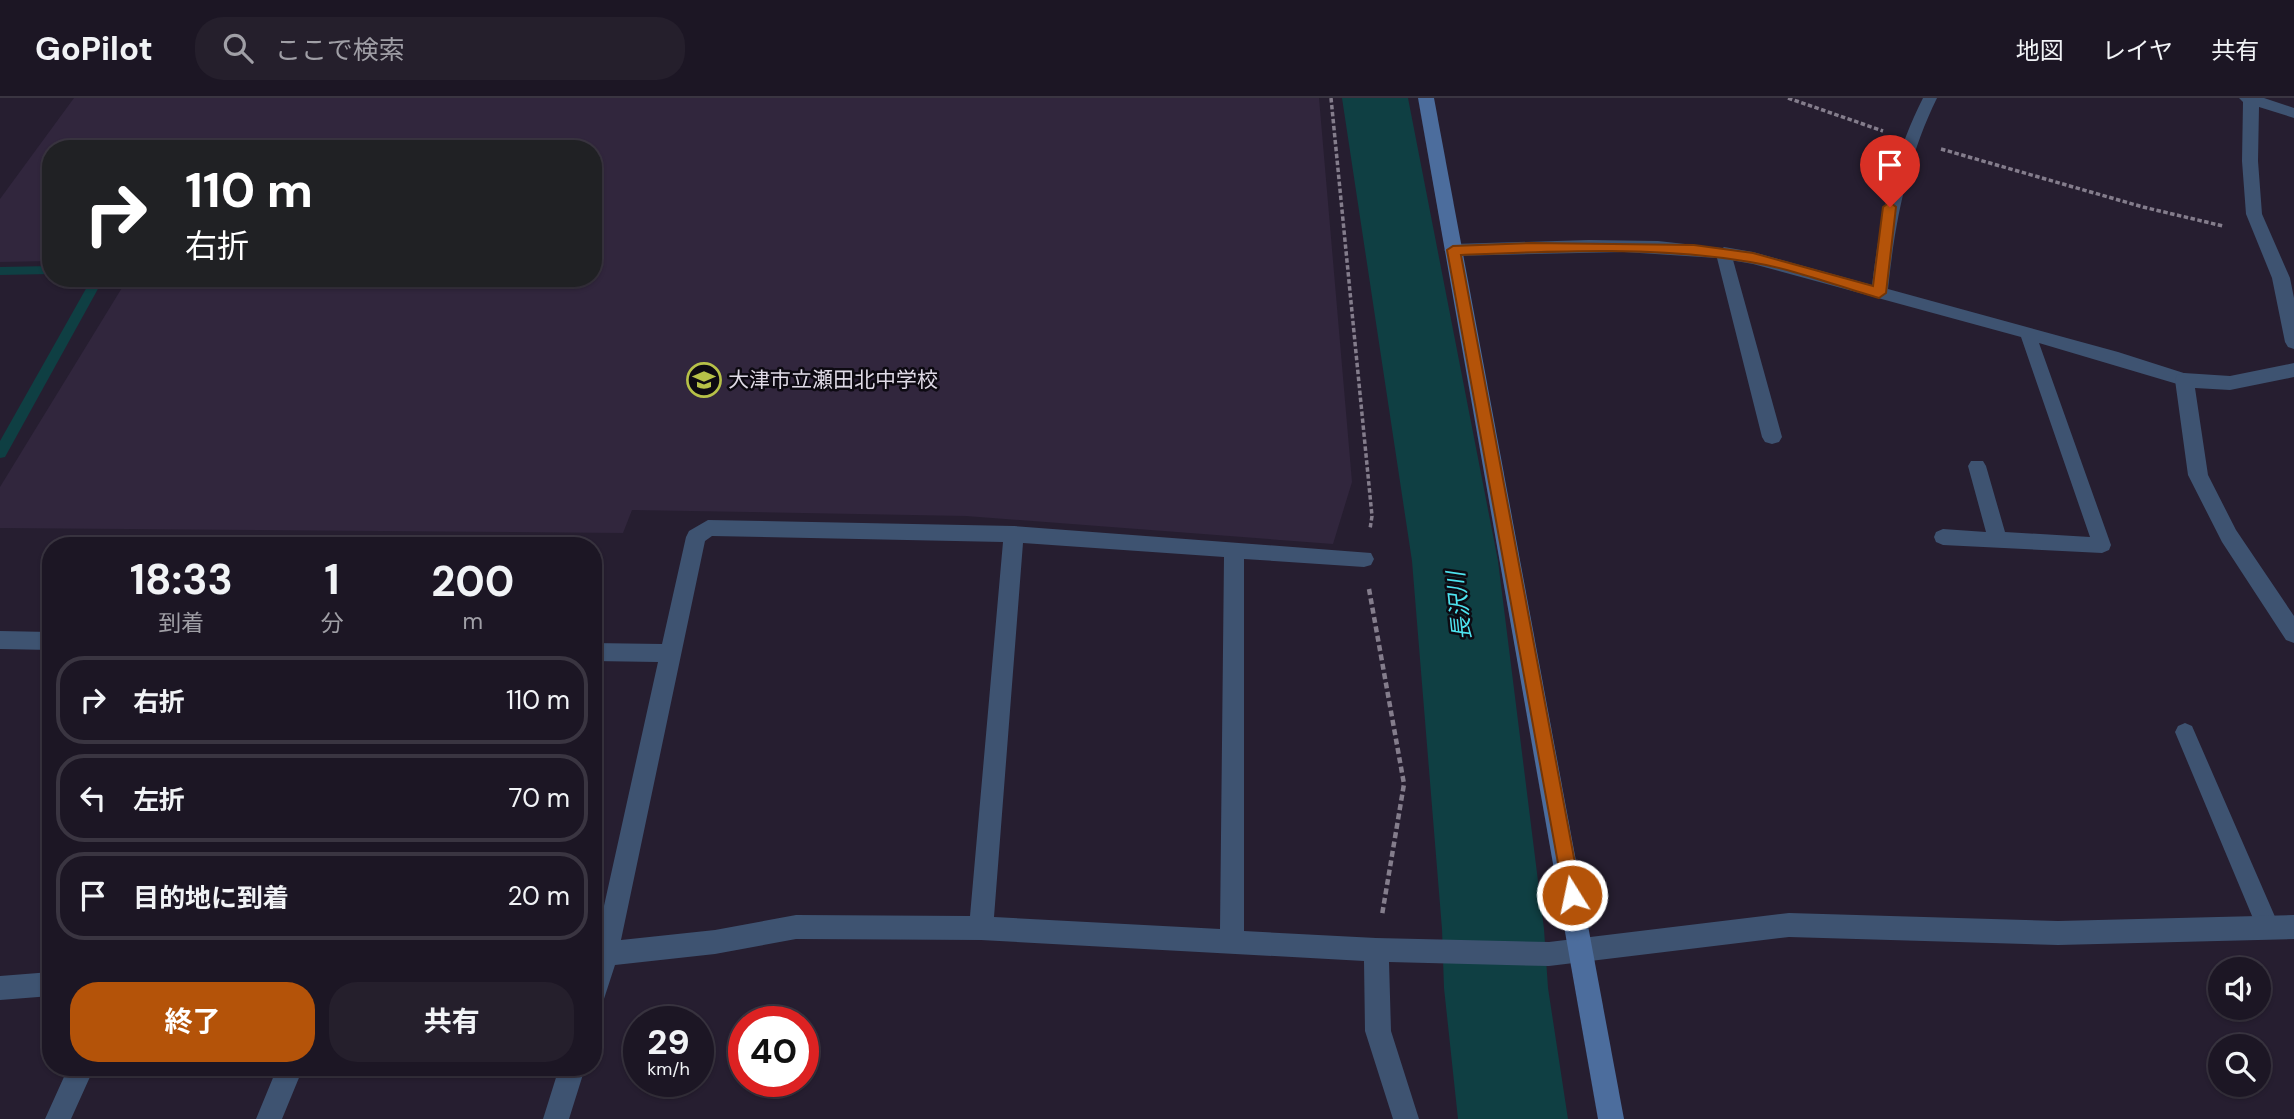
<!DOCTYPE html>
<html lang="ja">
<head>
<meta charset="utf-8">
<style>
  body { margin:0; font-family:"DM Sans","Noto Sans JP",sans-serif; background:#251f2c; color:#f1f3f6; height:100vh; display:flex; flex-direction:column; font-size:26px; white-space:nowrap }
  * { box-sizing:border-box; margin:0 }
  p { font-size:23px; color:#a09fa6 }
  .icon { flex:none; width:38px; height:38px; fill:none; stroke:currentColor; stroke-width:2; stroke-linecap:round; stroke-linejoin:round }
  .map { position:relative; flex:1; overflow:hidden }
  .details { position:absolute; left:42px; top:439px; width:560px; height:539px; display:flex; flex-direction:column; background:#1c1624; border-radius:28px; box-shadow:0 2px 5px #0004,0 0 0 2px #3a3541 }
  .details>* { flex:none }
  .hud { position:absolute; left:42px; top:42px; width:560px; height:147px; border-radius:28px; box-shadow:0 2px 5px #0004,0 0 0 2px #3a3541; background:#202124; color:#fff; overflow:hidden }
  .tools { position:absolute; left:2208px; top:859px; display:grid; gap:14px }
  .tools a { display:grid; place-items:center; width:63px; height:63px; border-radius:50%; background:#1c1624; box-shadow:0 2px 5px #0004,0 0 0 2px #3a3541; font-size:35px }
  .speed { position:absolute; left:623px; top:908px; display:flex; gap:14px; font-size:35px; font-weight:700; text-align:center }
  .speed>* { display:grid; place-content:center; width:91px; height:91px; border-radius:50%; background:#1c1624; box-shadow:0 2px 5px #0004,0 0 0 2px #3a3541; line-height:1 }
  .speed small { font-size:18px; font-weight:400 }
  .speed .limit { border:10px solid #d22; background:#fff; color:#111 }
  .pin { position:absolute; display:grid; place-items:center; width:60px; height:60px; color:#fff; margin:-72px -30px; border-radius:50% 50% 50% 0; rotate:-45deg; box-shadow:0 0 7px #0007 }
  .pin .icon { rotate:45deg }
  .me { position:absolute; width:77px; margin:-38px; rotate:350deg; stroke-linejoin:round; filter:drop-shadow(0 0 5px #0008) }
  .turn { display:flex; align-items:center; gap:24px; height:147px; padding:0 28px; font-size:32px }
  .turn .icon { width:91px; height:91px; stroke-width:2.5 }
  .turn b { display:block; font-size:49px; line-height:60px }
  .eta { display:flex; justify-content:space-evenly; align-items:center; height:119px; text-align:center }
  .eta b { font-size:42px; font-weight:700; line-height:49px }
  .button { display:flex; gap:14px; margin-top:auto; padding:14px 28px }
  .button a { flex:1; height:80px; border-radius:28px; background:#b45309; color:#fff; font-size:28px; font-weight:700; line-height:80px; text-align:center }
  .button a+a { background:#251f2c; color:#f1f3f6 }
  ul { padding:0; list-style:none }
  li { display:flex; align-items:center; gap:21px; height:88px; margin:0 14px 10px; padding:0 14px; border:4px solid #3a3541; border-radius:28px }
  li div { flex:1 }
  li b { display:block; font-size:26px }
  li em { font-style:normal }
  header { display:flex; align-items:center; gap:42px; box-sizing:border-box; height:98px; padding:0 35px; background:#1c1624; border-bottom:2px solid #3a3541 }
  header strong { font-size:33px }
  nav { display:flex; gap:38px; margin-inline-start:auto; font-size:24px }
  .search { width:490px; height:63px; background:#251f2c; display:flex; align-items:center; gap:18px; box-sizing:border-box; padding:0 24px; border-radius:28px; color:#a09fa6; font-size:26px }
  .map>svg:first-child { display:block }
  .built { fill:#31263d }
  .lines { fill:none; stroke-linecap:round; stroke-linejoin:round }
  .stream { fill:#0f3f43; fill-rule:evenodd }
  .river { fill:#0f3f43; fill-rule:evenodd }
  .path-far1 { stroke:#847d8c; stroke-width:3.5; stroke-dasharray:4.5 2.5; stroke-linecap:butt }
  .path { stroke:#847d8c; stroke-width:4.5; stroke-dasharray:6 3.5; stroke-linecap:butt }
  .lane { fill:#3e5371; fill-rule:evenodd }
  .street { fill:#3e5371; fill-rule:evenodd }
  .secondary { fill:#4c6d9d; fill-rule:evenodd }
  .route { fill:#b45309; stroke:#753606; stroke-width:2 }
  .labels { text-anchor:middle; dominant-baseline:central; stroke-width:5; stroke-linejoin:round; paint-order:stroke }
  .poi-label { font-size:21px; fill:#dfdae6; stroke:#0d0a12; text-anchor:start }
  .water-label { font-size:23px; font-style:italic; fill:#4ee3ef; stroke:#0d0a12 }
</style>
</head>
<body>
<header>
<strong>GoPilot</strong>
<div class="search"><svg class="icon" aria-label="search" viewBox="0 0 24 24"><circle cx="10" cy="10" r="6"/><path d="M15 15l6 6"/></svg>ここで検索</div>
<nav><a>地図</a><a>レイヤ</a><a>共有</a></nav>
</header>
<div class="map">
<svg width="2294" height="1021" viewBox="0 0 2294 1021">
  <rect width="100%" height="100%" fill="#261e30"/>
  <!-- built -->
  <path class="built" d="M74,0H1319L1352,384L1333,446L966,418L632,412L623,435L0,430V389L128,180H593V51H51V163L0,164V101Z"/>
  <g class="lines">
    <!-- stream -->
    <path class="stream" d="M51,168V176L0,177V169Z
      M92,180H104L5,359L0,360V343Z"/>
    <!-- river -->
    <path class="river" d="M1342,0H1408L1498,463L1544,831L1548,890L1568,1021H1458L1444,890L1442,831L1412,463Z"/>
    <!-- path-far1 -->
    <path class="path-far1" d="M1331,0L1372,418L1370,431
      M1788,0L1883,33
      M1941,51L2143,109L2223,128"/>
    <!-- path -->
    <path class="path" d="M1369,491L1404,686L1382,817"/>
    <!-- lane -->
    <path class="lane" d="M1923,0H1937C1907,61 1895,124 1888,191L2118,254L2190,277L2193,282L2190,287L2184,288L2039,245L2111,447L2109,452L2102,455L1943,447L1936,444L1934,439L1936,434L1943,431L1986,434L1968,368L1971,363H1983L1986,368L2005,434L2090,439L2021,239L1753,166L1724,161L1716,155L1724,149L1753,154L1872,187C1880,121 1893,59 1923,0Z
      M2185,625L2192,628L2276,821L2279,829L2276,837L2268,840L2260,837L2175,634L2178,628Z"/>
    <!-- street -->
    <path class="street" d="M2239,0H2264L2294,10V20L2259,9L2258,63L2262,116L2290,180L2294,200V251L2288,249L2285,244L2272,180L2246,116L2242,63L2243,4Z
      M1589,142L1658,143L1730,151L1782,339L1779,344L1772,346L1765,344L1762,339L1717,160L1624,154L1453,158L1444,152L1453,146Z
      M2294,265V279L2230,292L2195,290L2208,377L2236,432L2294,518V545L2286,542L2222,444L2188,377L2175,282L2177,277L2184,275L2230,278Z
      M708,422L1014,428L1371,455L1374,461L1371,467L1364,469L1244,461V833L1376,840L1549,844L1789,815L2058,823L2294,817V841L2058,847L1789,839L1549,868L1389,864L1391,933L1419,1021H1393L1365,933L1364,863L981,842L796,841L715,856L615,867L602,907L593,910V845L596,844L658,564L593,563V545L662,546L686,439L689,433ZM712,438L1003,444L970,818L796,817L715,832L621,842L705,443ZM1023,445L1224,459L1220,831L994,819Z
      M0,533L51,534V552L0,551Z
      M51,874V898L0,902V878Z
      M68,970H94L71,1021H45Z
      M277,970H303L282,1021H256Z
      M559,970H585L569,1021H543Z"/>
    <!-- secondary -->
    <path class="secondary" d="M1418,0H1434L1624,1021H1598Z"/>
  </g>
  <!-- route -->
  <path class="route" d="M1890,104L1896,109L1886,195L1879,200C1837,188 1793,171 1750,164C1656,148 1556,153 1461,157L1581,797L1578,804L1572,806L1565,804L1447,152L1453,148L1532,145L1694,147L1753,155L1873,188L1883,109Z"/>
  <!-- icons -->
  <defs>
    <g id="school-ring" transform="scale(1.75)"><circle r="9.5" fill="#0d0a12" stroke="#b7c148" stroke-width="1.5"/><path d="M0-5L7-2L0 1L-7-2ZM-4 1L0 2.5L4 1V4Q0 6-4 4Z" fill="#b7c148"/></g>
  </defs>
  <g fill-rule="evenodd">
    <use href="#school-ring" x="704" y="282"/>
  </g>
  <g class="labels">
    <!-- poi labels -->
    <g class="poi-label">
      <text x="728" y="282">大津市立瀬田北中学校</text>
    </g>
    <!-- water labels -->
    <g class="water-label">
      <text transform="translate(1459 508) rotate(-96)">長沢川</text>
    </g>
  </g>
</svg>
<div class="tools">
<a><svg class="icon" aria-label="sound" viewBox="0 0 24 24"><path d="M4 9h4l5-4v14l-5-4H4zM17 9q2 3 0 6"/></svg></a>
<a><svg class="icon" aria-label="search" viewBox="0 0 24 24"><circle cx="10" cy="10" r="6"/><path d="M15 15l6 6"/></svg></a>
</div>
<div class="speed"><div>29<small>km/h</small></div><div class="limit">40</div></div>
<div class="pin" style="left:1890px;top:109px;background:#d93025"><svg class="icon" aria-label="arrive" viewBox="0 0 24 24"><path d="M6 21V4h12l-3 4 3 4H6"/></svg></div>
<svg class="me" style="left:1572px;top:797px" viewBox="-20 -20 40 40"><circle r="17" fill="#b45309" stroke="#fff" stroke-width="3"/><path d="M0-11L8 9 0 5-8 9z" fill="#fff"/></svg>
<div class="hud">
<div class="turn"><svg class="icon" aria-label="right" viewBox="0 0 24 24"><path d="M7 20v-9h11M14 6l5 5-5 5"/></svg><div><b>110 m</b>右折</div></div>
</div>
<section class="details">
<div class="eta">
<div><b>18:33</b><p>到着</p></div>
<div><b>1</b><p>分</p></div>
<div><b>200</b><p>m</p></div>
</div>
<ul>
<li><svg class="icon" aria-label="right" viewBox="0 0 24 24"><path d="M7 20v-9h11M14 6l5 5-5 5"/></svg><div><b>右折</b></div><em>110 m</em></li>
<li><svg class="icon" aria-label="left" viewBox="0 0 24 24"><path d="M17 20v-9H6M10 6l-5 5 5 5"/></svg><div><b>左折</b></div><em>70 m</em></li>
<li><svg class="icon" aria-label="arrive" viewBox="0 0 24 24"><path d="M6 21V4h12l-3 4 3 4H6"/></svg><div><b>目的地に到着</b></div><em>20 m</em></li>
</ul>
<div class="button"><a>終了</a><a>共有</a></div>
</section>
</div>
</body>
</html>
